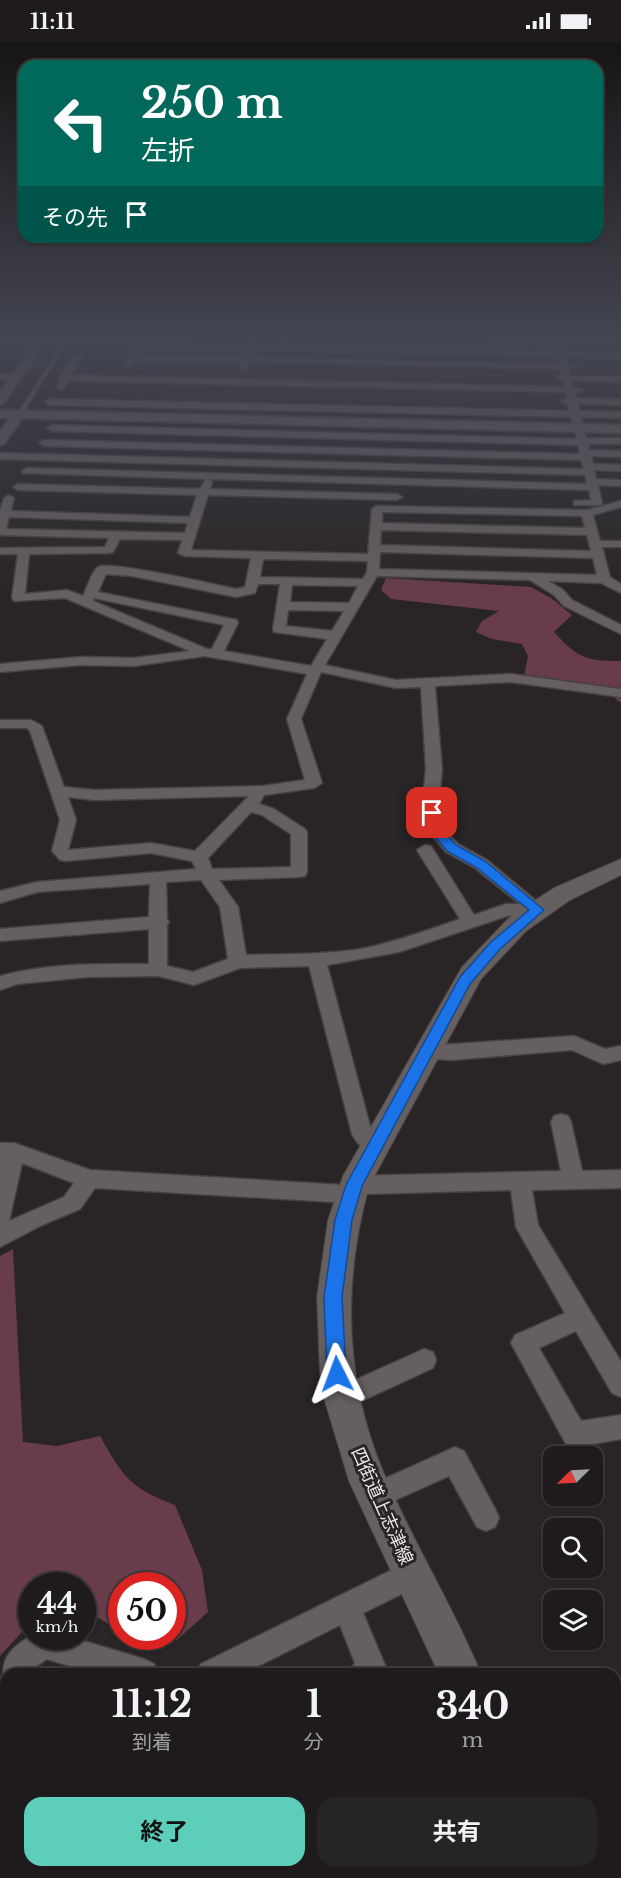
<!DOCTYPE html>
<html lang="ja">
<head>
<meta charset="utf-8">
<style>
  body { margin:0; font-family:"Libre Baskerville","Noto Sans JP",serif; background:#272425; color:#f1f3f6; height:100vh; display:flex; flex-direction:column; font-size:22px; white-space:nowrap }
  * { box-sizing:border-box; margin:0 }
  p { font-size:20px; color:#a1a1a3 }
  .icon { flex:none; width:33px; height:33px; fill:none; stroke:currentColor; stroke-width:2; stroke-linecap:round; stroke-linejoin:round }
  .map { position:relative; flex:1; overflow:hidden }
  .side { position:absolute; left:0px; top:1626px; width:621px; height:210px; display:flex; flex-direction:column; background:#1f1b1c; border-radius:18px 18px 0 0; box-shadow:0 2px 4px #0004,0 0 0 2px #3c393b }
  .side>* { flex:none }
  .guide { position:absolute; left:18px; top:18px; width:585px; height:183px; border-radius:18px; box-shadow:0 2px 4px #0004,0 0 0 2px #3c393b; background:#00695c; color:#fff; overflow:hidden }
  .needle { width:39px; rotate:246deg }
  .tools { position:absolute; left:543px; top:1404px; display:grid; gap:12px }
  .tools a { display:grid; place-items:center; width:60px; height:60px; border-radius:12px; background:#1f1b1c; box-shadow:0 2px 4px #0004,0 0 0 2px #3c393b; font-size:30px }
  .speed { position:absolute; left:18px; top:1530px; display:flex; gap:12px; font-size:30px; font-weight:700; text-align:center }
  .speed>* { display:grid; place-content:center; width:78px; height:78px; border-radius:50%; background:#1f1b1c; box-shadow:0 2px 4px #0004,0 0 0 2px #3c393b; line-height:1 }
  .speed small { font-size:15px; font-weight:400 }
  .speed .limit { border:9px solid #d22; background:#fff; color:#111 }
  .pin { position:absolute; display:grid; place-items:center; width:51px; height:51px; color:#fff; margin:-26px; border-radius:12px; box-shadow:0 3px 9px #0006 }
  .me { position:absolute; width:66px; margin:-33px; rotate:357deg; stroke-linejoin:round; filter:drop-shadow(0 0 4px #0008) }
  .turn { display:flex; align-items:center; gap:21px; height:126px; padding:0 24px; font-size:27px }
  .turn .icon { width:78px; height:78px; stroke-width:2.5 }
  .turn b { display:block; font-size:42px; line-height:51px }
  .then { display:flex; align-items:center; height:57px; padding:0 24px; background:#0003; gap:12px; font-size:22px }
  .eta { display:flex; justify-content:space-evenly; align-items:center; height:102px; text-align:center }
  .eta b { font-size:36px; font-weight:700; line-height:42px }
  .button { display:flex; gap:12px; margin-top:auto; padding:12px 24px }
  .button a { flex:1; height:69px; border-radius:18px; background:#5cceba; color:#111; font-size:24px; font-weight:700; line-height:69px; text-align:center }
  .button a+a { background:#272425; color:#f1f3f6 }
  .status { display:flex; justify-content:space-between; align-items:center; height:42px; padding:0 30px; background:#1f1b1c; direction:ltr }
  .status svg { height:16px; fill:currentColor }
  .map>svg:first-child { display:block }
  .forest { fill:#683c4a }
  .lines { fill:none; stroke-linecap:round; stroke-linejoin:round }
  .pedestrian-casing { stroke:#464243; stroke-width:2 }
  .minor-casing { stroke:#464243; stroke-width:3 }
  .tertiary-casing { stroke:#464243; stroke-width:4 }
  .secondary-casing { stroke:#464243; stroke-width:2 }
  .pedestrian { fill:#655f60; fill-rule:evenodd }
  .minor { fill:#655f60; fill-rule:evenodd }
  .tertiary { fill:#655f60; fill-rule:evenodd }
  .secondary { fill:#655f60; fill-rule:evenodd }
  .route { fill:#1a73e8; stroke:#114b97; stroke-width:1.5 }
  .labels { text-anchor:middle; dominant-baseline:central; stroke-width:6; stroke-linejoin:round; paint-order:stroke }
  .near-street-label { font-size:18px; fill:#ece9e9; stroke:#292425 }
</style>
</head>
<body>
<div class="status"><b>11:11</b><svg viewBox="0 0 49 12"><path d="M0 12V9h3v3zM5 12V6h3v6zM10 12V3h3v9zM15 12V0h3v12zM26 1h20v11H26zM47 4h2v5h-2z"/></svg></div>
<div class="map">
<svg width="621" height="1836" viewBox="0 0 621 1836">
  <rect width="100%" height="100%" fill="#292425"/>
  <!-- forest -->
  <path class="forest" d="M386,536L531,545L551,556L572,573L554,590C578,616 585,619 621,619V661L601,645L524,634L528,614L522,602L492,597L476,590L482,579L499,569L391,557L381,548Z
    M13,1207L23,1400L57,1404L100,1394C123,1435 130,1446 175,1463L202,1528L208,1570L177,1598L145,1604L129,1595L172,1594V1544H122L121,1590L83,1566L82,1544H32L31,1580L0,1614V1214Z"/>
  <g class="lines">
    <!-- pedestrian casing -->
    <g class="pedestrian-casing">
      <path id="pedestrian" d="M58,308L61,310L23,372L16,374Z"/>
    </g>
    <!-- minor casing -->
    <g class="minor-casing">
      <path id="minor" d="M139,296H147L138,313L243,315L249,296H257L251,315L559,322L554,302L426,298L422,296H561L621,298V304L563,302L568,322L579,325L569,327L571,334H621V340L572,339L573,345L584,348L575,351L576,356L621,357V363L578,362L579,369L621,370V376L581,375L586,396H621V402H588L589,408L621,409V415L591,414L593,422L621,423V429L594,428L596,437L621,438V444L598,443L602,461L601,463H574V459L591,458L589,448L209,437L212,440L210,447L397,452L402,455L397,458L208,453L191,508L368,512L372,467L377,464L587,468L621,459V465L593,473L600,499H621V505H602L610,535L621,542V551L601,541L548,539L562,547L572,558L621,583V592L564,564L554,553L530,538L377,534L325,623L396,638L511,632L621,647V655L511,640L435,644L442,727L439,757L441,784L458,802L487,818L547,868L544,872L507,874L399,910L327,923L371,1088L382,1097L385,1103L382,1109C369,1113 358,1104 352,1092L309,924L240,926L194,943L158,934L87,935L17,942L0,948V934C47,921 100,922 149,922V887L0,899V887L149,875L150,842L37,850L0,861V849L37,840L196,827L192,819L151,811L66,819L60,818L52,809L60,778L30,689L27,686H0V678H31L42,684L64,745L94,748L263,744L305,738L287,677L307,632L205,614L134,624L81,623L0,630V622L81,615L134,616L190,609L65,556L14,559L12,556L18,512H0V506L105,505L109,496L0,493V469L4,456L9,453L14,456L11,469L190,475L197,453L18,448L13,445L18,442L200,447L206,437L23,431L22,429L27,426L587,442L585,433L0,417V411L584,427L581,418L44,404L39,401L44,398L580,412L578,403L52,389L47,386L52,383L577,397L571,375L50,363L45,360L50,357L570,369L568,362L561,359L567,356L566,350L68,339L63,347H57L60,336L74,313L77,312L81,315L71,333L564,345L563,339L556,336L562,333L560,327L250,320L247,327L244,328L240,325L241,320L136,318L132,324H126L125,322ZM382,470L582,474L585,486L382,481ZM9,475L188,481L185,491L6,487ZM381,488L587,493L591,509L380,503ZM120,497L182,498L178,511L184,514L251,516L245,545L236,547C217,543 109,518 98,525C91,530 87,547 83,554L67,548L25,552L29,512L109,511L113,510ZM380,510L593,516L597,533L379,527ZM263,517L368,519L367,530L363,537L260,535ZM106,532L132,534L236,555L255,551L258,542H280L273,587L274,590L327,597L311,624L224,609L238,581L237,578L98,550ZM292,543L358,544L349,561L290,560ZM94,556L224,583L212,607H207L93,559ZM288,568L344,569L332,589L286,584ZM321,630L396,646L421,645L426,727L423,757L425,785L446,810L475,826L520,862H506L474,873L431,804L425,803L417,808L460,877C429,888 398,899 366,906C327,913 286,912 246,913L238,865L219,838L299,835L305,834L307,830V790L305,787L274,767L259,762L264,753L314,746L322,741L301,677ZM249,754L195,809L151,801L68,808L76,778L68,755L94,758ZM251,770L262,773L291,792V825L212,827L208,816ZM201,838L220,865L228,917L193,930L167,924V883L169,880L167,877L166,840Z
        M279,296H287L285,308L278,306Z
        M0,332L17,333L21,336L17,339L0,338Z
        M574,994L605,1007L621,1004V1018L603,1022L572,1008L451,1018L418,1016L415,1011L418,1006L425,1004Z
        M561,1072L568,1074L571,1080L582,1129L621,1128V1146L532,1148L538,1183L621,1320V1355L612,1351L576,1289L539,1306L581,1379L621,1373V1397L575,1405L566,1402L511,1301L515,1293L565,1271L516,1185L511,1148L362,1152L359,1158L351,1161L95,1146L80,1167L42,1183L0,1205V1101H14L90,1128L343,1143L346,1137L354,1134L561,1129L551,1080L554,1074ZM22,1121L74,1141L64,1155L9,1179Z
        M424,1307L433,1310L436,1318L433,1326L342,1368L333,1364L330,1356L333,1348Z
        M455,1405L464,1409L495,1467L499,1476L495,1485L486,1489L477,1485L449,1434L375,1467L366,1463L362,1454L366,1445Z
        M412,1518L422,1522L426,1532L422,1542L363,1571L387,1628L385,1632H348L355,1621L340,1583L242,1632H196L201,1622Z
        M32,1593L67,1594L144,1617L154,1622L159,1632H96L47,1617L29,1629V1632H6V1643L4,1642C0,1614 11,1607 32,1593Z
        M621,1671V1701L615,1703V1673Z
        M6,1710V1812L0,1815V1712Z
        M109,1830H146L144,1836H107Z"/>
    </g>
    <!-- tertiary casing -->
    <g class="tertiary-casing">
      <path id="tertiary" d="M0,297L621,310V316L43,304L4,361L0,362V351L33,304L0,303Z
        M0,368L621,383V391L22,376L4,402L0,403V390L10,376H0Z"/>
    </g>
    <!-- secondary casing -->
    <g class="secondary-casing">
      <path id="secondary" d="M621,817V833L570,858L526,889L481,937L369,1144C342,1243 344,1339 385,1434C414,1502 453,1564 481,1632H439L349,1439L324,1356L320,1332L317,1255L328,1178L343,1134L462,925L508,877L529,862L554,846Z
        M524,1830H570L572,1836H526Z"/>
    </g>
    <!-- pedestrian -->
    <use href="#pedestrian" class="pedestrian"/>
    <!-- minor -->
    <use href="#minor" class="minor"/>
    <!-- tertiary -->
    <use href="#tertiary" class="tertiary"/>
    <!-- secondary -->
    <use href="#secondary" class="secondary"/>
  </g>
  <!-- sky -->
  <linearGradient id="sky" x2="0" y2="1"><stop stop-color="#171414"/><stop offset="0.54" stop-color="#434551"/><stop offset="1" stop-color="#434551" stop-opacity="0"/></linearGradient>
  <rect width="621" height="553" fill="url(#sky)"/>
  <!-- route -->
  <path class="route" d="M432,768L438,771L439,784L456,803L485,819L544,868L500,907L470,942L362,1144L352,1178L342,1255L346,1332L343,1338L337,1340L330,1338L327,1332L324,1255L335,1178L346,1143L460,935L491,900L529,868L476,825L447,809L427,785L426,771Z"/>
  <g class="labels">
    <!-- near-street labels -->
    <g class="near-street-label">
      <text transform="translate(382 1464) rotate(66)">四街道上志津線</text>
    </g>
  </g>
</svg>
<div class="tools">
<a><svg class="needle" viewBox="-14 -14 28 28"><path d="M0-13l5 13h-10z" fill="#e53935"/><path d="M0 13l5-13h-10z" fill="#a1a1a3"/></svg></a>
<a><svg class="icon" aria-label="search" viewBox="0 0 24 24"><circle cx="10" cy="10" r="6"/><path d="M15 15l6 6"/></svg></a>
<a><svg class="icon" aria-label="layers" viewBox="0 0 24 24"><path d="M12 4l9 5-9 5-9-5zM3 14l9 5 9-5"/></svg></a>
</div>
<div class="speed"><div>44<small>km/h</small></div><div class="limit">50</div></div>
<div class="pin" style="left:432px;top:771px;background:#d93025"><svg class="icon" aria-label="arrive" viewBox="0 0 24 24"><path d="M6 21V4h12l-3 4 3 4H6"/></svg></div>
<svg class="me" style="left:337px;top:1332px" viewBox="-20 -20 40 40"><path d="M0-17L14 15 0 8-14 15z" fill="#1a73e8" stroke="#fff" stroke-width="4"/></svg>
<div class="guide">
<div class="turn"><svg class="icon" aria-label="left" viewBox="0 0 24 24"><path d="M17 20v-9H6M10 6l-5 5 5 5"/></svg><div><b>250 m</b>左折</div></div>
<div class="then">その先<svg class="icon" aria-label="arrive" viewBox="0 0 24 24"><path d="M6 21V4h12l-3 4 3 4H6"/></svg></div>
</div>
<section class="side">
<div class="eta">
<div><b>11:12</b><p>到着</p></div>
<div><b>1</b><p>分</p></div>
<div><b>340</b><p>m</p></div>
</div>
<div class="button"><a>終了</a><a>共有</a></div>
</section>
</div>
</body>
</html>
